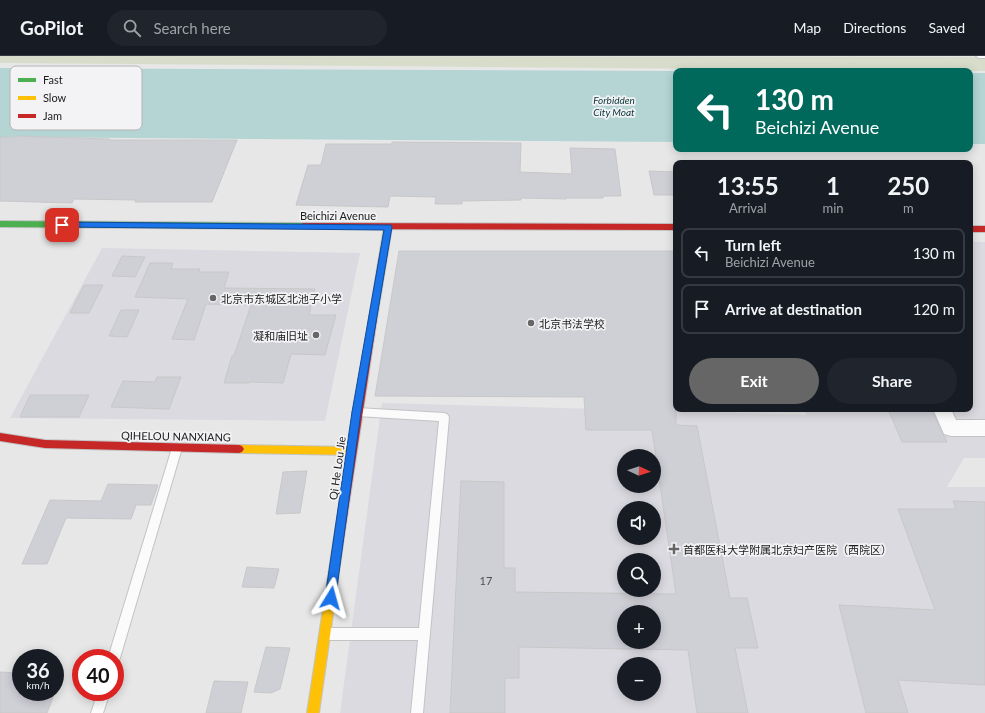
<!DOCTYPE html>
<html lang="en">
<head>
<meta charset="utf-8">
<style>
  body { margin:0; font-family:Lato,"Noto Sans SC",sans-serif; background:#20242c; color:#f1f3f6; height:100vh; display:flex; flex-direction:column; font-size:15px; white-space:nowrap }
  * { box-sizing:border-box; margin:0 }
  p { font-size:13px; color:#9ea1a6 }
  .icon { flex:none; width:22px; height:22px; fill:none; stroke:currentColor; stroke-width:2; stroke-linecap:round; stroke-linejoin:round }
  .map { position:relative; flex:1; overflow:hidden }
  .side { position:absolute; left:673px; top:104px; width:300px; height:252px; display:flex; flex-direction:column; background:#171b24; border-radius:8px; box-shadow:0 2px 10px #0003 }
  .side>* { flex:none }
  .banner { position:absolute; left:673px; top:12px; width:300px; height:84px; border-radius:8px; box-shadow:0 2px 10px #0003; background:#00695c; color:#fff; overflow:hidden }
  .needle { width:26px; rotate:93deg }
  .controls { position:absolute; left:617px; top:393px; display:grid; gap:8px }
  .controls a { display:grid; place-items:center; width:44px; height:44px; border-radius:50%; background:#171b24; box-shadow:0 2px 10px #0003; font-size:20px }
  .speed { position:absolute; left:12px; top:593px; display:flex; gap:8px; font-size:20px; font-weight:700; text-align:center }
  .speed>* { display:grid; place-content:center; width:52px; height:52px; border-radius:50%; background:#171b24; box-shadow:0 2px 10px #0003; line-height:1 }
  .speed small { font-size:10px; font-weight:400 }
  .speed .limit { border:6px solid #d22; background:#fff; color:#111 }
  .pin { position:absolute; display:grid; place-items:center; width:34px; height:34px; color:#fff; margin:-17px; border-radius:8px; box-shadow:0 2px 6px #0006 }
  .me { position:absolute; width:44px; margin:-22px; rotate:8deg; stroke-linejoin:round; filter:drop-shadow(0 0 3px #0008) }
  .turn { display:flex; align-items:center; gap:14px; height:84px; padding:0 16px; font-size:18px }
  .turn .icon { width:52px; height:52px; stroke-width:2.5 }
  .turn b { display:block; font-size:28px; line-height:34px }
  .eta { display:flex; justify-content:space-evenly; align-items:center; height:68px; text-align:center }
  .eta b { font-size:24px; font-weight:700; line-height:28px }
  .button { display:flex; gap:8px; margin-top:auto; padding:8px 16px }
  .button a { flex:1; height:46px; border-radius:24px; background:#666667; color:#fff; font-size:16px; font-weight:700; line-height:46px; text-align:center }
  .button a+a { background:#20242c; color:#f1f3f6 }
  ul { padding:0; list-style:none }
  li { display:flex; align-items:center; gap:12px; height:50px; margin:0 8px 6px; padding:0 8px; border:2px solid #363941; border-radius:8px }
  li div { flex:1 }
  li b { display:block; font-size:15px }
  li em { font-style:normal }
  header { display:flex; align-items:center; gap:24px; box-sizing:border-box; height:56px; padding:0 20px; background:#171b24; border-bottom:1px solid #363941 }
  header strong { font-size:19px }
  nav { display:flex; gap:22px; margin-inline-start:auto; font-size:14px }
  .search { width:280px; height:36px; background:#20242c; display:flex; align-items:center; gap:10px; box-sizing:border-box; padding:0 14px; border-radius:22px; color:#9ea1a6; font-size:15px }
  .map>svg:first-child { display:block }
  .built { fill:#dadae0; fill-rule:evenodd }
  .green { fill:#d8ddcb }
  .water { fill:#b5d4d4 }
  .building { fill:#cfcfd6; stroke:#c8c8c9; fill-rule:evenodd }
  .lines { fill:none; stroke-linecap:round; stroke-linejoin:round }
  .lane-casing { stroke:#c3c3c4; stroke-width:2 }
  .street-casing { stroke:#c3c3c4; stroke-width:2 }
  .fast-casing { stroke:#c3c3c4; stroke-width:2 }
  .slow-casing { stroke:#c3c3c4; stroke-width:2 }
  .jam-casing { stroke:#c3c3c4; stroke-width:2 }
  .lane { fill:#fbfbfc; fill-rule:evenodd }
  .street { fill:#fbfbfc; fill-rule:evenodd }
  .fast { fill:#4caf50; fill-rule:evenodd }
  .slow { fill:#ffc107; fill-rule:evenodd }
  .jam { fill:#c62828; fill-rule:evenodd }
  .route { fill:#1a73e8; stroke:#114b97 }
  .poi-dot { fill:#666667; stroke:#f3f3f6; stroke-width:1.5 }
  .labels { text-anchor:middle; dominant-baseline:central; stroke-width:3.5; stroke-linejoin:round; paint-order:stroke }
  .far-water-label { font-size:10px; font-style:italic; fill:#073536; stroke:#f3f3f6 }
  .street-label { font-size:11px; fill:#212122; stroke:#f3f3f6 }
  .poi-label { font-size:11px; fill:#212122; stroke:#f3f3f6; text-anchor:start }
  .near-number-label { font-size:11px; fill:#4f4f52 }
  .key { fill:#f3f3f6; stroke:#b4b4b6; stroke-width:1 }
  .key-label { font-size:11px; fill:#212122 }
</style>
</head>
<body>
<header>
<strong>GoPilot</strong>
<div class="search"><svg class="icon" aria-label="search" viewBox="0 0 24 24"><circle cx="10" cy="10" r="6"/><path d="M15 15l6 6"/></svg>Search here</div>
<nav><a>Map</a><a>Directions</a><a>Saved</a></nav>
</header>
<div class="map">
<svg width="985" height="657" viewBox="0 0 985 657">
  <rect width="100%" height="100%" fill="#e7e7e8"/>
  <!-- built -->
  <path class="built" d="M970,186H985V402H964L947,431H985V657H340L382,347L806,359L805,353H970ZM624,400H654V430H624ZM624,452H654V482H624ZM624,504H654V534H624ZM624,556H654V586H624ZM624,608H654V638H624Z
    M102,192L360,197L325,365L10,362Z"/>
  <!-- green -->
  <path class="green" d="M0,0L985,1V15L0,7Z"/>
  <!-- water -->
  <path class="water" d="M0,12L676,15V86L0,81Z
    M970,17H985V88H970Z"/>
  <!-- building -->
  <path class="building" d="M15,80L110,83V84H237L212,146H135L136,144L74,143L72,147L0,145V81L14,82Z
    M392,86L521,87L520,116L572,118L570,92L615,93L621,140H603V142H566V143L521,142V144L462,145V148H435L436,141L390,140L388,151L296,149L308,109H321L326,88H392Z
    M649,115L676,116V139H654Z
    M399,195H676V369L697,370L730,542H747L758,592H735L748,657H697L688,594L519,591V622H505V657H450L461,425L504,426V512H515V536L676,538L652,374H586L584,341L375,340ZM624,556H654V586H624Z
    M122,200L145,201L135,221L112,220Z
    M150,207H173L171,213H200L199,216H229L224,232L315,233L309,259H336L325,299L291,298L283,327L250,326L249,327H224L232,300H234L251,249L206,248L194,284L172,283L188,243L135,241Z
    M84,229H103L89,257H70Z
    M121,254H139L127,281L109,280Z
    M157,321H181L169,353L111,351L123,325L155,326Z
    M30,339H89L79,361H20Z
    M888,353H931L947,386H902Z
    M307,415L300,457L276,458L283,416Z
    M108,428L158,429L151,449H136L131,463L66,462L47,508H22L50,444L101,445Z
    M953,445L985,446V629L898,624L908,657H866L839,549L935,554L898,453H956Z
    M247,511L279,513L274,532L242,531Z
    M266,591L290,592L280,633L271,637L254,636Z
    M0,616L21,617V636H55L47,657H0Z
    M214,625L248,626L241,657H206Z"/>
  <g class="lines">
    <!-- lane casing -->
    <g class="lane-casing">
      <path id="lane" d="M976,0H985V2H979Z
        M357,352L444,357L447,358L449,361L423,657H411L418,584H326L322,582L320,578L322,574L326,572H419L439,365L357,360L354,359L352,356L354,353Z
        M177,388L180,389L182,392L120,602L118,606L115,607V602H108L172,392L174,389Z
        M98,636H110L103,657H91Z"/>
    </g>
    <!-- street casing -->
    <g class="street-casing">
      <path id="street" d="M933,353H951L956,364H985V380H951L944,378Z"/>
    </g>
    <!-- fast casing -->
    <g class="fast-casing">
      <path id="fast" d="M0,165L303,167L307,170L303,173L0,171Z
        M388,168L392,171L377,262L373,265L369,262L384,171Z"/>
    </g>
    <!-- slow casing -->
    <g class="slow-casing">
      <path id="slow" d="M239,389L352,391L355,392L357,395L355,398L352,399L239,397L236,396L234,393L236,390Z
        M338,483L342,484L343,488L319,657H307L333,488L334,484Z"/>
    </g>
    <!-- jam casing -->
    <g class="jam-casing">
      <path id="jam" d="M303,167L676,168V174L303,173L299,170Z
        M970,170H985V176H970Z
        M373,259L377,262L343,488L342,492L338,493L334,492L333,488L369,262Z
        M0,377L45,384L239,389L242,390L244,393L242,396L239,397L45,392L0,385Z"/>
    </g>
    <!-- lane -->
    <use href="#lane" class="lane"/>
    <!-- street -->
    <use href="#street" class="street"/>
    <!-- fast -->
    <use href="#fast" class="fast"/>
    <!-- slow -->
    <use href="#slow" class="slow"/>
    <!-- jam -->
    <use href="#jam" class="jam"/>
  </g>
  <!-- route -->
  <path class="route" d="M62,166L391,169L392,171L361,356L335,546L331,548L327,546L325,542L352,356L384,174L62,171L58,169Z"/>
  <!-- markers -->
  <g class="poi-dot">
    <circle cx="213" cy="242" r="4"/>
    <circle cx="531" cy="267" r="4"/>
    <circle cx="316" cy="279" r="4"/>
    <path d="M672 487h4v4h4v4h-4v4h-4v-4h-4v-4h4z"/>
  </g>
  <g class="labels">
    <!-- far-water labels -->
    <g class="far-water-label">
      <text x="614" y="44">Forbidden<tspan x="614" dy="12">City Moat</tspan></text>
    </g>
    <!-- street labels -->
    <g class="street-label">
      <text x="338" y="159">Beichizi Avenue</text>
      <text transform="translate(176 380) rotate(1)">QIHELOU NANXIANG</text>
      <text transform="translate(337 412) rotate(-82)">Qi He Lou Jie</text>
    </g>
    <!-- poi labels -->
    <g class="poi-label">
      <text x="221" y="242">北京市东城区北池子小学</text>
      <text x="539" y="267">北京书法学校</text>
      <text x="308" y="279" text-anchor="end">凝和庙旧址</text>
      <text x="683" y="493">首都医科大学附属北京妇产医院（西院区）</text>
    </g>
    <!-- near-number labels -->
    <g class="near-number-label">
      <text x="486" y="524">17</text>
    </g>
  </g>
  <!-- legend -->
  <rect x="10" y="10" width="132" height="64" rx="6" class="key"/>
  <rect x="18" y="22" width="18" height="4" fill="#4caf50"/>
  <rect x="18" y="40" width="18" height="4" fill="#ffc107"/>
  <rect x="18" y="58" width="18" height="4" fill="#c62828"/>
  <g class="key-label">
    <text x="43" y="28">Fast</text>
    <text x="43" y="46">Slow</text>
    <text x="43" y="64">Jam</text>
  </g>
</svg>
<div class="controls">
<a><svg class="needle" viewBox="-14 -14 28 28"><path d="M0-13l5 13h-10z" fill="#e53935"/><path d="M0 13l5-13h-10z" fill="#9ea1a6"/></svg></a>
<a><svg class="icon" aria-label="sound" viewBox="0 0 24 24"><path d="M4 9h4l5-4v14l-5-4H4zM17 9q2 3 0 6"/></svg></a>
<a><svg class="icon" aria-label="search" viewBox="0 0 24 24"><circle cx="10" cy="10" r="6"/><path d="M15 15l6 6"/></svg></a>
<a>+</a>
<a>−</a>
</div>
<div class="speed"><div>36<small>km/h</small></div><div class="limit">40</div></div>
<div class="pin" style="left:62px;top:169px;background:#d93025"><svg class="icon" aria-label="arrive" viewBox="0 0 24 24"><path d="M6 21V4h12l-3 4 3 4H6"/></svg></div>
<svg class="me" style="left:331px;top:542px" viewBox="-20 -20 40 40"><path d="M0-17L14 15 0 8-14 15z" fill="#1a73e8" stroke="#fff" stroke-width="4"/></svg>
<div class="banner">
<div class="turn"><svg class="icon" aria-label="left" viewBox="0 0 24 24"><path d="M17 20v-9H6M10 6l-5 5 5 5"/></svg><div><b>130 m</b>Beichizi Avenue</div></div>
</div>
<section class="side">
<div class="eta">
<div><b>13:55</b><p>Arrival</p></div>
<div><b>1</b><p>min</p></div>
<div><b>250</b><p>m</p></div>
</div>
<ul>
<li><svg class="icon" aria-label="left" viewBox="0 0 24 24"><path d="M17 20v-9H6M10 6l-5 5 5 5"/></svg><div><b>Turn left</b><p>Beichizi Avenue</p></div><em>130 m</em></li>
<li><svg class="icon" aria-label="arrive" viewBox="0 0 24 24"><path d="M6 21V4h12l-3 4 3 4H6"/></svg><div><b>Arrive at destination</b></div><em>120 m</em></li>
</ul>
<div class="button"><a>Exit</a><a>Share</a></div>
</section>
</div>
</body>
</html>
